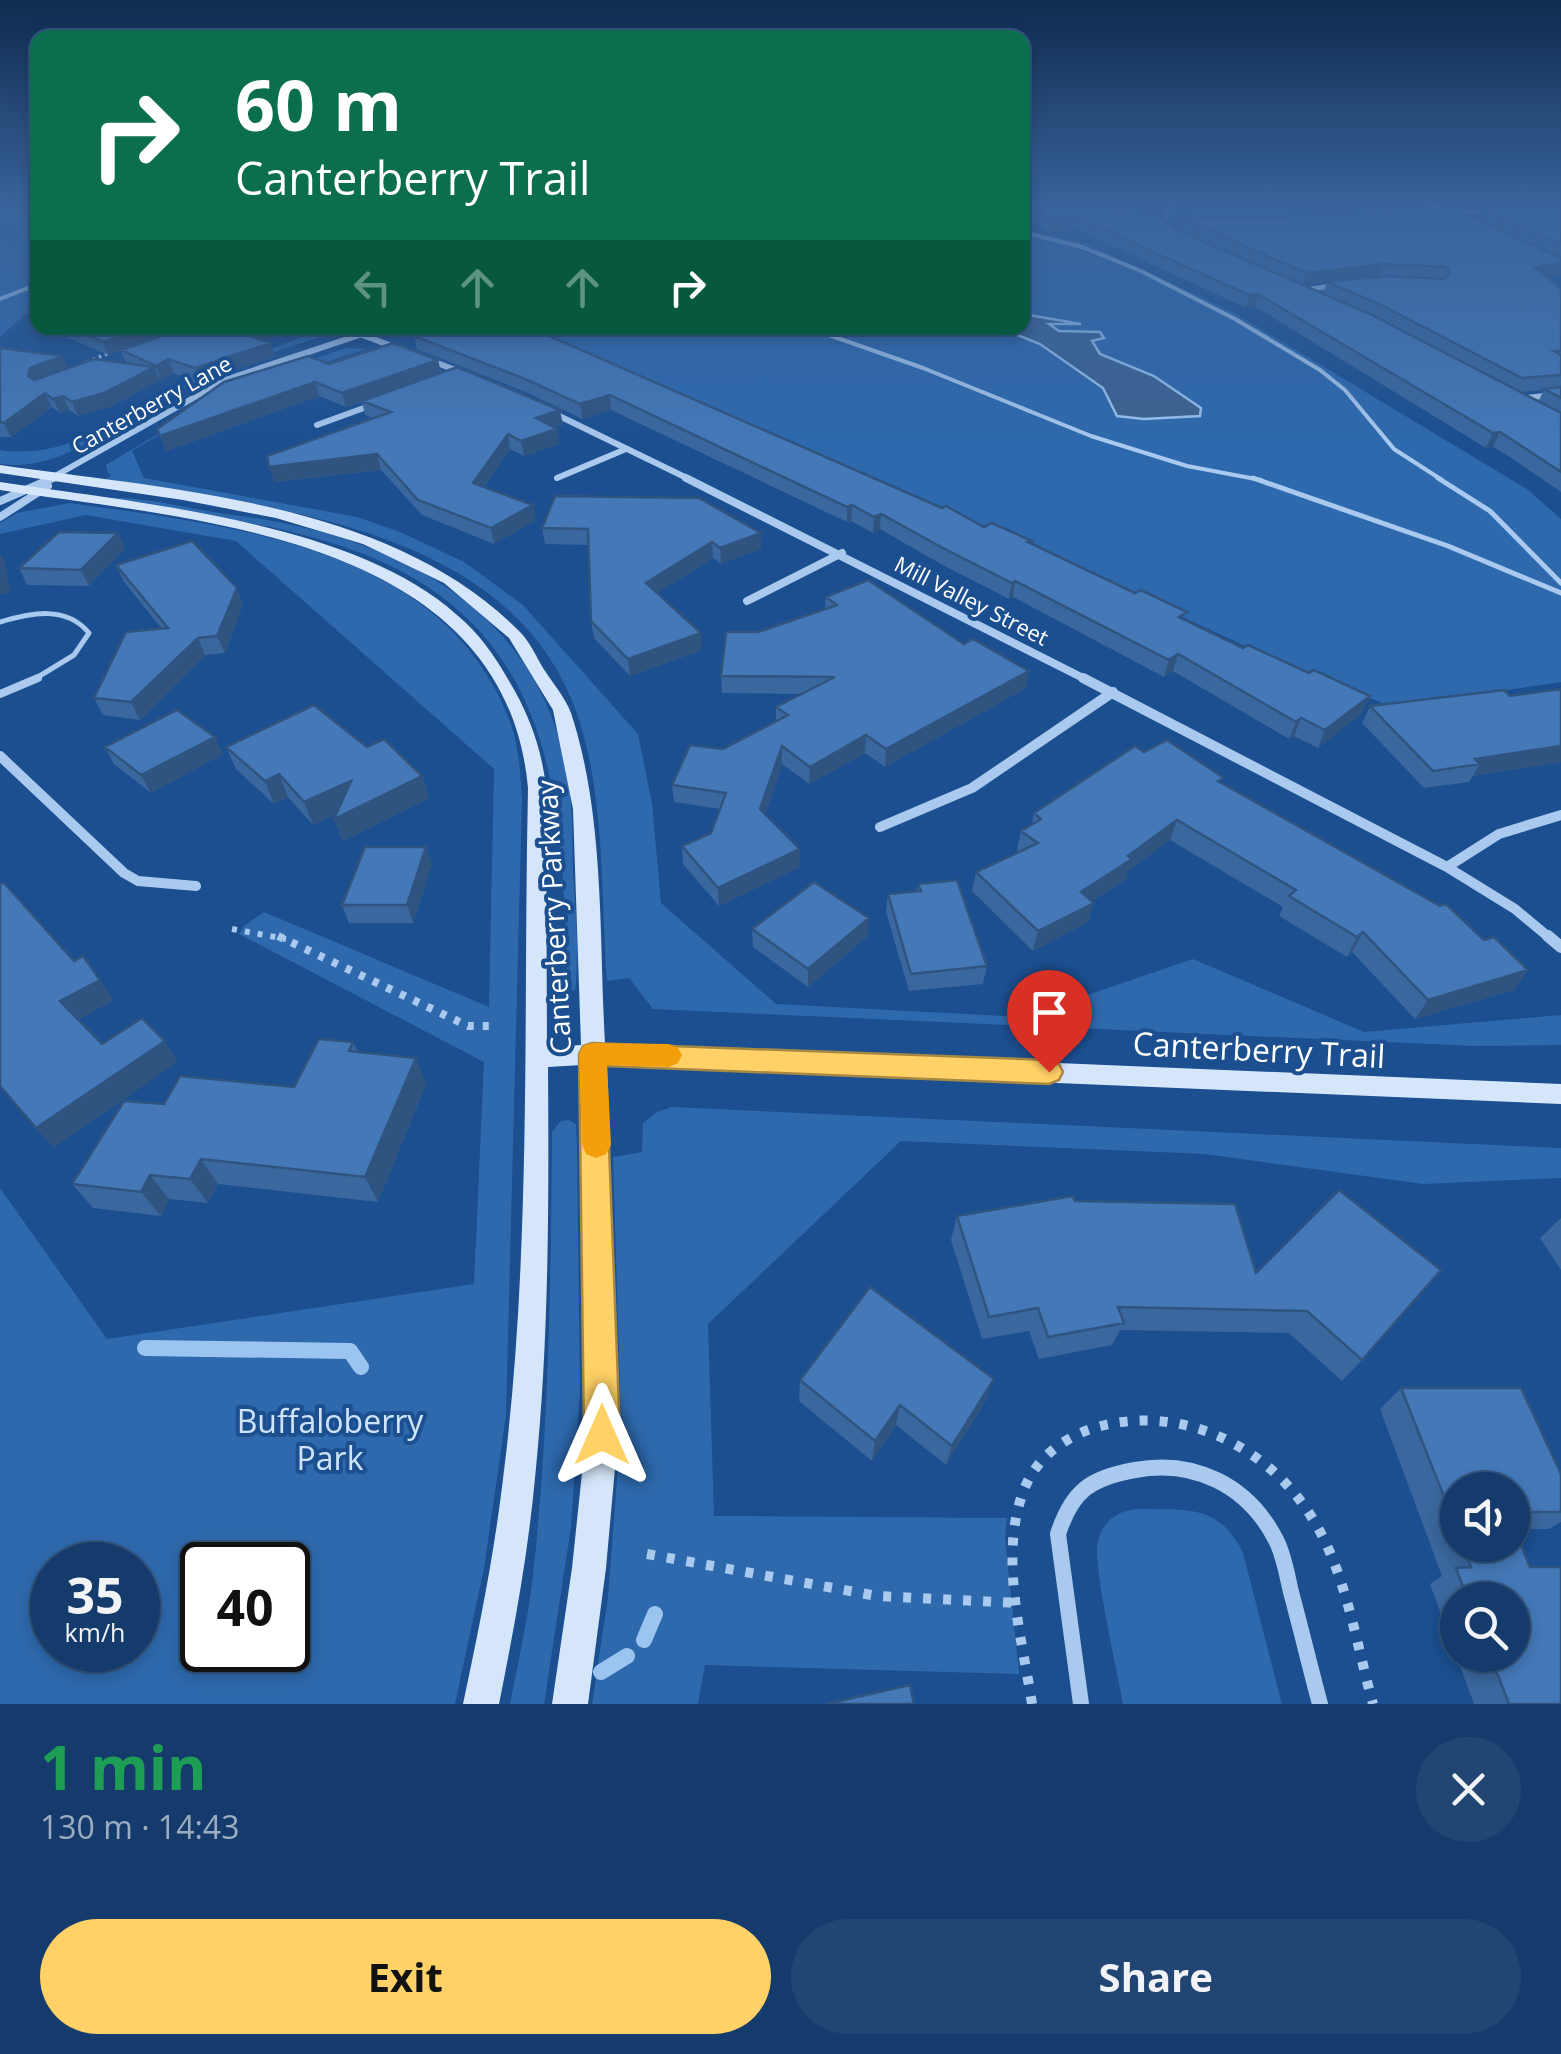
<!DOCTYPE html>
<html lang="en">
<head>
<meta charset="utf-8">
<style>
  body { margin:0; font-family:"Open Sans",sans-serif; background:#214673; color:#f1f3f6; height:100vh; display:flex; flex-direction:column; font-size:38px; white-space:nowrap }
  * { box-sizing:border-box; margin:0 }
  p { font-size:32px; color:#9dadc1 }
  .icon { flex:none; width:55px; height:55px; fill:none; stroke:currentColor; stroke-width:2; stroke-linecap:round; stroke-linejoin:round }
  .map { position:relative; height:1704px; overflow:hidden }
  .side { display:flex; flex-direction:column; background:#143b6b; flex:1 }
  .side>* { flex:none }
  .hud { position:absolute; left:30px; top:30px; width:1000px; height:305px; border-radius:20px; box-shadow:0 5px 15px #0003,0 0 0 2px #33557e; background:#0b6e4f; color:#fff; overflow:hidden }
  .fabs { position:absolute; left:1440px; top:1472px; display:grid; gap:20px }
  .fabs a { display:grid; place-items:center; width:90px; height:90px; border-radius:50%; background:#143b6b; box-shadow:0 5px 15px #0003,0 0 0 2px #33557e; font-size:50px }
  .speed { position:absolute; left:30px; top:1542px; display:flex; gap:20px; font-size:50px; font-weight:700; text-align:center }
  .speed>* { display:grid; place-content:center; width:130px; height:130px; border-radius:50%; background:#143b6b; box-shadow:0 5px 15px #0003,0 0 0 2px #33557e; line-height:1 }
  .speed small { font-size:25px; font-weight:400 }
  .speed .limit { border:5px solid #111; border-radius:15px; background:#fff; color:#111 }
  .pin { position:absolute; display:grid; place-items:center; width:85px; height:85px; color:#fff; margin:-102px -42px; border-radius:50% 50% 50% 0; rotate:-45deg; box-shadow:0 0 10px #0007 }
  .pin .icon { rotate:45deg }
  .me { position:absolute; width:110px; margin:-55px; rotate:0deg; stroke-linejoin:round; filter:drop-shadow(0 0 8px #0008) }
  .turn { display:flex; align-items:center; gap:35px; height:210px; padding:0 40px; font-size:45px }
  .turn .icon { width:130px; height:130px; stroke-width:2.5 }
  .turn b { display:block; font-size:70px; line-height:85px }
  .lanes { display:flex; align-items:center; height:95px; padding:0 40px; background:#0003; justify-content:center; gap:50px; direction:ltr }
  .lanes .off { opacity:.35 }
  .round { display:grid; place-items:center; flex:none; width:105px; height:105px; border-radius:52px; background:#214673 }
  .summary { display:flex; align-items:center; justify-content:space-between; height:170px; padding:0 40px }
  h1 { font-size:60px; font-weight:700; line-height:75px; color:#1e9e55 }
  .button { display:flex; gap:20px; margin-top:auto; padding:20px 40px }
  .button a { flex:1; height:115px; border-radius:60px; background:#ffd166; color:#111; font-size:40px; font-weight:700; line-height:115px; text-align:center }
  .button a+a { background:#214673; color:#f1f3f6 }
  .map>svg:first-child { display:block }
  .green { fill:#2e69ad; fill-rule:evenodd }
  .water { fill:#3c6290; stroke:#9cc4f0; stroke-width:2.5 }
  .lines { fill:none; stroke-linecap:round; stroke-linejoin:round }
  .stream { stroke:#9cc4f0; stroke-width:16 }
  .path-far3 { stroke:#a9c9ee; stroke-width:4; stroke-dasharray:2.5 4; stroke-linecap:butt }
  .path-far2 { stroke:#a9c9ee; stroke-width:6; stroke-dasharray:5 8; stroke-linecap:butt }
  .path-far1 { stroke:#a9c9ee; stroke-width:8; stroke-dasharray:6 9; stroke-linecap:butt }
  .path { stroke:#a9c9ee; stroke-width:10; stroke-dasharray:8 12; stroke-linecap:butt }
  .lane-far2 { stroke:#a9c9ee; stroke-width:4 }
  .lane-far1 { stroke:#a9c9ee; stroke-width:5 }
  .lane { stroke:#a9c9ee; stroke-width:8 }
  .street-far5 { stroke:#a9c9ee; stroke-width:5 }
  .street-far4 { stroke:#a9c9ee; stroke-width:6 }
  .street-far3 { stroke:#a9c9ee; stroke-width:8 }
  .street-far2 { stroke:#a9c9ee; stroke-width:10 }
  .street-far1 { stroke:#a9c9ee; stroke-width:12 }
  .street { stroke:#a9c9ee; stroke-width:16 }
  .secondary { fill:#d6e6fa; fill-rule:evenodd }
  .wall { fill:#3a679d; fill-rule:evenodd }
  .shaded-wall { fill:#305480 }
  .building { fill:#4478b7; stroke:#305480; stroke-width:2.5 }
  .route { fill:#ffd166; stroke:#a68842; stroke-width:2.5 }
  .slow { fill:#f59e0b }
  .labels { text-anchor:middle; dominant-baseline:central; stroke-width:8; stroke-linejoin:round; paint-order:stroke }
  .far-street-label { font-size:22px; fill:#fff; stroke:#1b4f8f }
  .street-label { font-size:28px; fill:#fff; stroke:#1b4f8f }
  .near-street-label { font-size:32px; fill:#fff; stroke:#1b4f8f }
  .near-park-label { font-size:32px; fill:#cfe3fa; stroke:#1b4f8f }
</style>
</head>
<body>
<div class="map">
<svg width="1561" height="1704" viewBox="0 0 1561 1704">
  <rect width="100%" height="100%" fill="#1b4f8f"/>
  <!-- green -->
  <path class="green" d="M0,204H38L37,304L0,337Z
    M1023,230L1086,243L1234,313L1527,489L1561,519V682L1422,703H1383L1297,670L1041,551L522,328H1022Z
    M312,328H327L321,332V337C277,351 232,364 190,385C133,413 63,474 0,464V450C72,461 124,412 186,383C223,365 264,354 301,337V331Z
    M346,348L366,349L226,395L132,451L144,478L357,517L400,532L464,562L523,605L638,734L652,803L661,903L776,1004L1022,1017L1193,959L1364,1032L1561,1015V1045L1474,1046L653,1009L629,978L607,981C601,898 605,802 580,723C519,526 273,508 104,480L112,475L108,473L106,465L238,386Z
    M107,498C144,496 188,509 226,514C377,532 526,595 564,757C573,793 572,832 573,870C575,909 580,952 575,991L567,988C563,787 555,611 329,542C257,520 181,513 107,498Z
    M70,503C229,526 445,545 510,722C519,745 520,772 522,797L506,1415L484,1568L455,1704H0V1188L107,1339L474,1284L484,1062L239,934L244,926L264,912L489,1007L494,769L236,541L86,515L0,534V523L17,513ZM52,1565H138V1650H52ZM202,1565H288V1650H202Z
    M672,1107L1561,1148V1178L1423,1184L1205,1154L901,1141L708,1324L714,1516L1007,1518L1005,1538L1019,1674L705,1665L698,1704H592L608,1597L621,1426L613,1157L642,1152L643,1123L657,1112Z
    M569,1120L576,1124L577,1146L580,1393L571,1527L544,1704H510C518,1662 528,1619 533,1576C549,1428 551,1280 552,1132L561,1121Z
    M1137,1509C1185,1510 1219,1503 1243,1553L1282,1704H1123C1118,1673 1092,1564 1098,1541C1103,1520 1118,1511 1137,1509Z"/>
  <!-- water -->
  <path class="water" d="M1023,314L1081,324H1049L1059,331L1100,332L1104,338L1092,341L1100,354L1154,376L1201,408L1200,416L1144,419L1117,416L1103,388L1040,344L1000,328H1022Z"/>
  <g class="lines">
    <!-- stream -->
    <path class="stream" d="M145,1348L350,1351L361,1367
      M644,1640L655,1614
      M601,1672L627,1656"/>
    <!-- path-far3 -->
    <path class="path-far3" d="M81,365L111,352"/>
    <!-- path-far2 -->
    <path class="path-far2" d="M232,929L286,939"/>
    <!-- path-far1 -->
    <path class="path-far1" d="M278,936L468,1026H496"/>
    <!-- path -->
    <path class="path" d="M647,1554L877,1596L1019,1603
      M1032,1704C1022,1637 997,1551 1026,1485C1038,1457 1065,1437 1094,1428C1177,1403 1265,1443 1311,1516C1346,1571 1356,1643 1373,1704"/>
    <!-- lane-far2 -->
    <path class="lane-far2" d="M1022,232L1082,247L1141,271L1235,319L1320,370L1345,390L1394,449L1442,480
      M0,299L38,284
      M809,328L923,368L1091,436L1187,466L1261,480"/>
    <!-- lane-far1 -->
    <path class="lane-far1" d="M1253,478L1448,546L1561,593
      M1438,478L1490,511L1561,583
      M0,622C31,613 66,605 89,633L74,655L33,680"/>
    <!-- lane -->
    <path class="lane" d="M0,694L38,678"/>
    <!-- street-far5 -->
    <path class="street-far5" d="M1452,214L1490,212
      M1168,230L1163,221L1170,204
      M1305,290L1338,285"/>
    <!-- street-far4 -->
    <path class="street-far4" d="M344,328L397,348
      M427,359L463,373
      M1517,399L1561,394
      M551,412L691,480
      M317,425L372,405
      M557,478L626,449
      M48,480L225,380L380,328"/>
    <!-- street-far3 -->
    <path class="street-far3" d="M686,478L1087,680
      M0,501L53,478
      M0,517L48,486
      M747,601L842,553"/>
    <!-- street-far2 -->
    <path class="street-far2" d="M1083,678L1447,867L1515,909L1551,939
      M0,756L124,873L138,881L196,886
      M880,827L972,788L1113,692
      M1447,867L1499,834L1561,815"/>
    <!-- street-far1 -->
    <path class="street-far1" d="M1548,936L1561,947"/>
    <!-- street -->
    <path class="street" d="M1081,1704L1058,1534C1072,1491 1090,1478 1135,1470C1194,1459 1248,1485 1276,1540C1284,1555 1287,1575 1291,1592C1301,1629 1310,1667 1320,1704"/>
    <!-- secondary -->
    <path class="secondary" d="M1424,204H1435L1467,221L1460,223Z
      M0,465C172,490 389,501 518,630C529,640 536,656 543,668C552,682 565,697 571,713C605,816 599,937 605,1044L1561,1084V1104L606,1064L618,1435L606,1568L588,1704H552L572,1568L586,1435L582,1065L548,1067C549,1204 549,1342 535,1478C528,1554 514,1629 499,1704H463C479,1629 494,1555 503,1479C532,1251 523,1018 528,788C505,535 193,520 0,490V482C136,503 353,521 457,615C479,633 495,656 509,681C529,714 542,749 546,788L547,1047L581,1045L573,809L553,710L509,638L444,583L363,544L276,518L183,500L0,473Z"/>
  </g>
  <!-- wall -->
  <path class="wall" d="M1022,204L1099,211L1174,229L1283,276L1175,227L1177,216L1229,219H1476L1480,208L1561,204V264L1547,277L1561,289V492L1507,455L1493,447L1486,448L1254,306L1246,308L1074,228L1051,231L1022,216ZM1327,282L1323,294L1303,285L1310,284ZM1544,390L1538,402L1520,392Z
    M1085,204H1164L1160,214L1099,210L1087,207Z
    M1175,204H1427L1425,209L1226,218L1173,214Z
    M1440,204H1530L1452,208Z
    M38,306V324L33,321L27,309Z
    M46,328H293L264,340L275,356L200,382L173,373L161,380L159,378L160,380L110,407L78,416L69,410L60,413L52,407L11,437H0V348L69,368L126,363L121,351L108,355Z
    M438,328L1031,544L1184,620L1362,713L1318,748L1294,736L1289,739L1173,671L1164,677L1013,597L1009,599L939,563L880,529L873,533L851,521L847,522L611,410L582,419L528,393L417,349L414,336Z
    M438,360L441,373L563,425L554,427L557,429L559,444L524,456L510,449L484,487L536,520L494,544L422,515L381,470L275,482L269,467L374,418L365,415L362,402L346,407L319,396L166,451L157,429L329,364Z
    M542,528L761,533V549L721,564L713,558L657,593L702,650L630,676L594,638L591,621L589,545L545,544Z
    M118,533L125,549L89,586L27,585L19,568Z
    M116,565L237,588L243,604L225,653L205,655L140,720L103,715L94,698L162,629L124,582Z
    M826,597L1026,688L885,767L865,753L809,784L782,764L765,814L800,867L719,906L683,864L682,846L711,833L720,809L674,802L672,785L723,749L776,722V707L802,694L722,693L721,676L758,632L825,609Z
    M1561,689V762L1473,776L1469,782L1424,788L1362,723L1370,706L1510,696Z
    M105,747L223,754L151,793L114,764Z
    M226,747H367L422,776L429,798L343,841L334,819L336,814L313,825L288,797L274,804L236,769Z
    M1144,752L1222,784L1514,990L1415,1019L1352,952L1347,957L1279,916L1283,907L1170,840L1128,871L1126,879L1092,901L1094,903L1088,922L1033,951L972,891L976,872L1019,852L1017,850L1021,831L1032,824L1034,813Z
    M432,864L413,923H349L342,905Z
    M918,884L987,966L983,984L909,991L886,912L888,894L917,891Z
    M752,929L868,936L808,987L753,947Z
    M353,1042L358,1052L416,1058L426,1084L378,1202L218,1184L208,1203L169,1199L161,1216L93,1208L72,1184L164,1104L294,1087Z
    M1339,1190L1362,1360L1342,1381L1289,1333L1120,1330L1112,1345L1039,1359L1029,1331L982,1339L951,1240L957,1216L1075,1201L1256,1273Z
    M1561,1218V1270L1540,1238Z
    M800,1380L986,1400L946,1465L896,1425L872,1461L799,1401Z
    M1401,1388L1561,1474V1522L1549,1529H1514L1530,1567L1561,1704H1474L1430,1584L1442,1576L1380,1409ZM1458,1490H1512V1545H1458ZM1458,1600H1512V1655H1458Z"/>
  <!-- shaded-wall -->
  <path class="shaded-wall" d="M1076,217L1074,228L1051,231L1052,219Z
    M1384,264L1379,276L1302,285L1306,273Z
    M1561,264V275L1530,279L1535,267Z
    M1258,294L1254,306L1246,308L1249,295Z
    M146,328H189L108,355L103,342Z
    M259,328H293L248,347L244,334Z
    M271,343L275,356L200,382L195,368Z
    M63,356L69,369L36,382L28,376L30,368Z
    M168,359L173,373L161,380L156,366Z
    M438,360L441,373L346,407L342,393Z
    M154,367L160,380L110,407L78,416L72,402Z
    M315,382L319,396L166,451L160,436Z
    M45,393L52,407L11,437L4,423Z
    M610,395L611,410L582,419L580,404Z
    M63,396L69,410L60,413L53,399Z
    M560,410L563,425L538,432L536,418Z
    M557,429L559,444L524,456L521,441Z
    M1500,432L1493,447L1486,448L1493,433Z
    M508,434L510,449L476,498L473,483Z
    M377,454L381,470L275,482L269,467Z
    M533,505L536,520L494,544L491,528Z
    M852,505L851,521L847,522V507Z
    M881,514L880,529L873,533L874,517Z
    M118,533L125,549L89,586L81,570Z
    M761,533V549L721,564L720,548Z
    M712,542L713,558L648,599L646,583Z
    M0,554L5,563L10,593L0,595Z
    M1015,581L1013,597L1009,599L1012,583Z
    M237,588L243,604L225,653L217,636Z
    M701,633L702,650L630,676L628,659Z
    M198,638L205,655L140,720L131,702Z
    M1178,654L1173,671L1164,677L1169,660Z
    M1029,671L1026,688L885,767L886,749Z
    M1370,696L1362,713L1318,748L1325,730Z
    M1301,718L1294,736L1289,739L1296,722Z
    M866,735L865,753L809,784L810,767Z
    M215,737L223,754L151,793L141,775Z
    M782,746V764L761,827L760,809Z
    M1561,746V762L1473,776L1480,764L1475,759Z
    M279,774L288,797L274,804L265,781Z
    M422,776L429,798L343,841L334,819Z
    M351,781L359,803L313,825L304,802Z
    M1177,820L1170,840L1128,871L1126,879L1076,912L1081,892Z
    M426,847L432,864L413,923L407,905Z
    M800,849V867L719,906L718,888Z
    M1094,903L1088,922L1033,951L1038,931Z
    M869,918L868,936L808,987V969Z
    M1363,932L1352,952L1347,957L1357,937Z
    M1528,970L1514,990L1415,1019L1428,1000Z
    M100,980L114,1000L75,1022L60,1001Z
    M165,1041L178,1062L53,1148L36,1128Z
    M416,1058L426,1084L378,1202L365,1177Z
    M201,1159L218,1184L208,1203L190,1179Z
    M150,1175L169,1199L161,1216L141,1192Z
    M994,1379L986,1400L946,1465L952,1446Z
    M900,1405L896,1425L872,1461L875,1441Z"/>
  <!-- building -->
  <path class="building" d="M1022,204H1079L1099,211L1160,215L1174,229L1370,314L1561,413V472L1514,441L1500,432L1493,433L1258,294L1249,295L1076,217L1052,219Z
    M1191,204H1282L1229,207Z
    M1561,204V245L1480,208L1560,204Z
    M1454,209L1561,258V264L1535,267L1561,289V351H1554L1561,355V375L1522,378L1379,304L1327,282L1385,276L1444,279L1450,274L1446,267L1384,264L1306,273L1177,216L1229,219Z
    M38,306V313L27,309Z
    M70,328H146L103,342Z
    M185,328H259L244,334L271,343L195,368L168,359L156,366L121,350Z
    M438,328H528L538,331L942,508L946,506L984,527L992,523L1032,541L1028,542L1135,593L1141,590L1187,612L1179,617L1243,648L1248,645L1309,673L1314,670L1370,696L1325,730L1301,718L1296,722L1178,654L1169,660L1015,581L1012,583L941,547L881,514L874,517L852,505L847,507L610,395L580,404L525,379L414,336Z
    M393,343L438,360L342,393L315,382L160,436L157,429L224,382L308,356L329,364Z
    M0,348L63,356L30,368L28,376L34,380L94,359L154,367L104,393L72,402L63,396L53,399L45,393L4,423L0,422Z
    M457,367L560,410L536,418L557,429L521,441L508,434L473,483L533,505L491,528L418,500L377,454L269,467L267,456L391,412L362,401Z
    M1561,387V398L1544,389Z
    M555,496L699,498L761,533L720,548L712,542L646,583L701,633L628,659L591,621L588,529L542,528Z
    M59,532L118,533L81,570L19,568Z
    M192,541L237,588L217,636L198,638L131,702L94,698L126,632L168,628L116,565Z
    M868,580L964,644L973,639L1029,671L886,749L866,735L810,767L782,746L760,809L800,849L718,888L682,846L711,833L726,793L672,785L690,745L723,749L788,715L776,707L835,677L721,676L726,632H758L837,605L826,597Z
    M1561,689V746L1475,759L1480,764L1433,771L1370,706L1504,690L1510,696Z
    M314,705L367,747L384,739L422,776L334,819L351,781L304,802L279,774L265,781L226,747Z
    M177,710L215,737L141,775L105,747Z
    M1167,740L1224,778L1218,781L1440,906L1446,904L1484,940L1494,937L1528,970L1428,1000L1363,932L1357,937L1289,896L1296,890L1177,820L1128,856L1132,859L1081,892L1094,903L1038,931L976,872L1038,843L1021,831L1041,819L1034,813L1135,746L1144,752Z
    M365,847H426L407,905H342Z
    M957,880L987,966L911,974L888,894L921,891L918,884Z
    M814,882L869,918L808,969L752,929Z
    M4,883L74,961L83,956L100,980L60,1001L102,1044L142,1018L165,1041L36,1128L0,1086V884Z
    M319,1039L353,1042L349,1051L416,1058L365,1177L201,1159L190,1179L150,1175L141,1192L72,1184L124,1101L164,1104L180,1076L294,1087Z
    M1339,1190L1441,1270L1362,1360L1307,1311L1118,1307L1124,1323L1048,1337L1038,1308L989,1317L957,1216L1073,1196L1075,1201L1235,1204L1256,1273Z
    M870,1287L994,1379L952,1446L900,1405L875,1441L800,1380Z
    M1401,1388H1521L1561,1474V1512H1512V1490H1458V1532Z
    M1512,1524L1530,1567H1561V1704H1509L1490,1655H1512V1600H1468L1456,1568L1471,1567L1463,1545H1512Z
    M910,1685L914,1704H826Z"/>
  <!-- sky -->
  <linearGradient id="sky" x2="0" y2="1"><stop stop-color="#0f2b4f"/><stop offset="0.46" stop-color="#39639b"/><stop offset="1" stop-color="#39639b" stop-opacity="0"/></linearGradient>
  <rect width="1561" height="443" fill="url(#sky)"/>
  <!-- route -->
  <path class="route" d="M592,1043L1049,1060L1059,1064L1063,1072L1059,1080L1049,1084L606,1066L620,1435L614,1447L602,1453L590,1447L584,1435L579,1054L583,1046Z"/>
  <!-- slow -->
  <path class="slow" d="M592,1043L669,1044L678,1048L682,1055L678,1063L669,1067L607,1065L611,1145L606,1154L596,1158L586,1154L582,1145L579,1054L583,1046Z"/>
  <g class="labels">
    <!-- far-street labels -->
    <g class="far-street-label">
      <text transform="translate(151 404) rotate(-29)">Canterberry Lane</text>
      <text transform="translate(972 600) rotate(27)">Mill Valley Street</text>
    </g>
    <!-- street labels -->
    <g class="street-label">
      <text transform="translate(553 917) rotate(-93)">Canterberry Parkway</text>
    </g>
    <!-- near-street labels -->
    <g class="near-street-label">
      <text transform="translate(1259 1049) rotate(3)">Canterberry Trail</text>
    </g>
    <!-- near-park labels -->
    <g class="near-park-label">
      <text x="330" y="1420">Buffaloberry<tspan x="330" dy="37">Park</tspan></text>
    </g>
  </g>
</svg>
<div class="fabs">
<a><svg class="icon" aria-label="sound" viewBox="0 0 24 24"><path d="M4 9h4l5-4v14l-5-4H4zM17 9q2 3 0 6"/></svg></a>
<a><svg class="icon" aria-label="search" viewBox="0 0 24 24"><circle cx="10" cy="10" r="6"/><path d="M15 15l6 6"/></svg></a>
</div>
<div class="speed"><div>35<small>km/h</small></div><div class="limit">40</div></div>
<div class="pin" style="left:1049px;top:1072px;background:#d93025"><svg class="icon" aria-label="arrive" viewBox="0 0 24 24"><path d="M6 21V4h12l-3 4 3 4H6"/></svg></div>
<svg class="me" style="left:602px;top:1435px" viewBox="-20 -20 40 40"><path d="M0-17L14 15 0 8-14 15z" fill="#ffd166" stroke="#fff" stroke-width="4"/></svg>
<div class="hud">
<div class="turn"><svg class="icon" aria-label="right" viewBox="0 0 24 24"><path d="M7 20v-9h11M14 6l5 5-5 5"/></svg><div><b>60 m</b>Canterberry Trail</div></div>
<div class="lanes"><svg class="icon off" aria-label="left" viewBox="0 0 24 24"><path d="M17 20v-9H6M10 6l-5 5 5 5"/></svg><svg class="icon off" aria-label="ahead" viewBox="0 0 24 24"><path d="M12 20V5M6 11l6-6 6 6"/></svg><svg class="icon off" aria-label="ahead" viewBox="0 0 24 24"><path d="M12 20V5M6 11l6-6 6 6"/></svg><svg class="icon" aria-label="right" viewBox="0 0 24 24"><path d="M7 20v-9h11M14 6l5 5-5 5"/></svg></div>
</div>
</div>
<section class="side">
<div class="summary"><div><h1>1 min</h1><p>130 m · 14:43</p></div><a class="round"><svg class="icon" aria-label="close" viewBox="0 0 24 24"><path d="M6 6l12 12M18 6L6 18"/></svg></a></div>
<div class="button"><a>Exit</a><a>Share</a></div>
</section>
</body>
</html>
